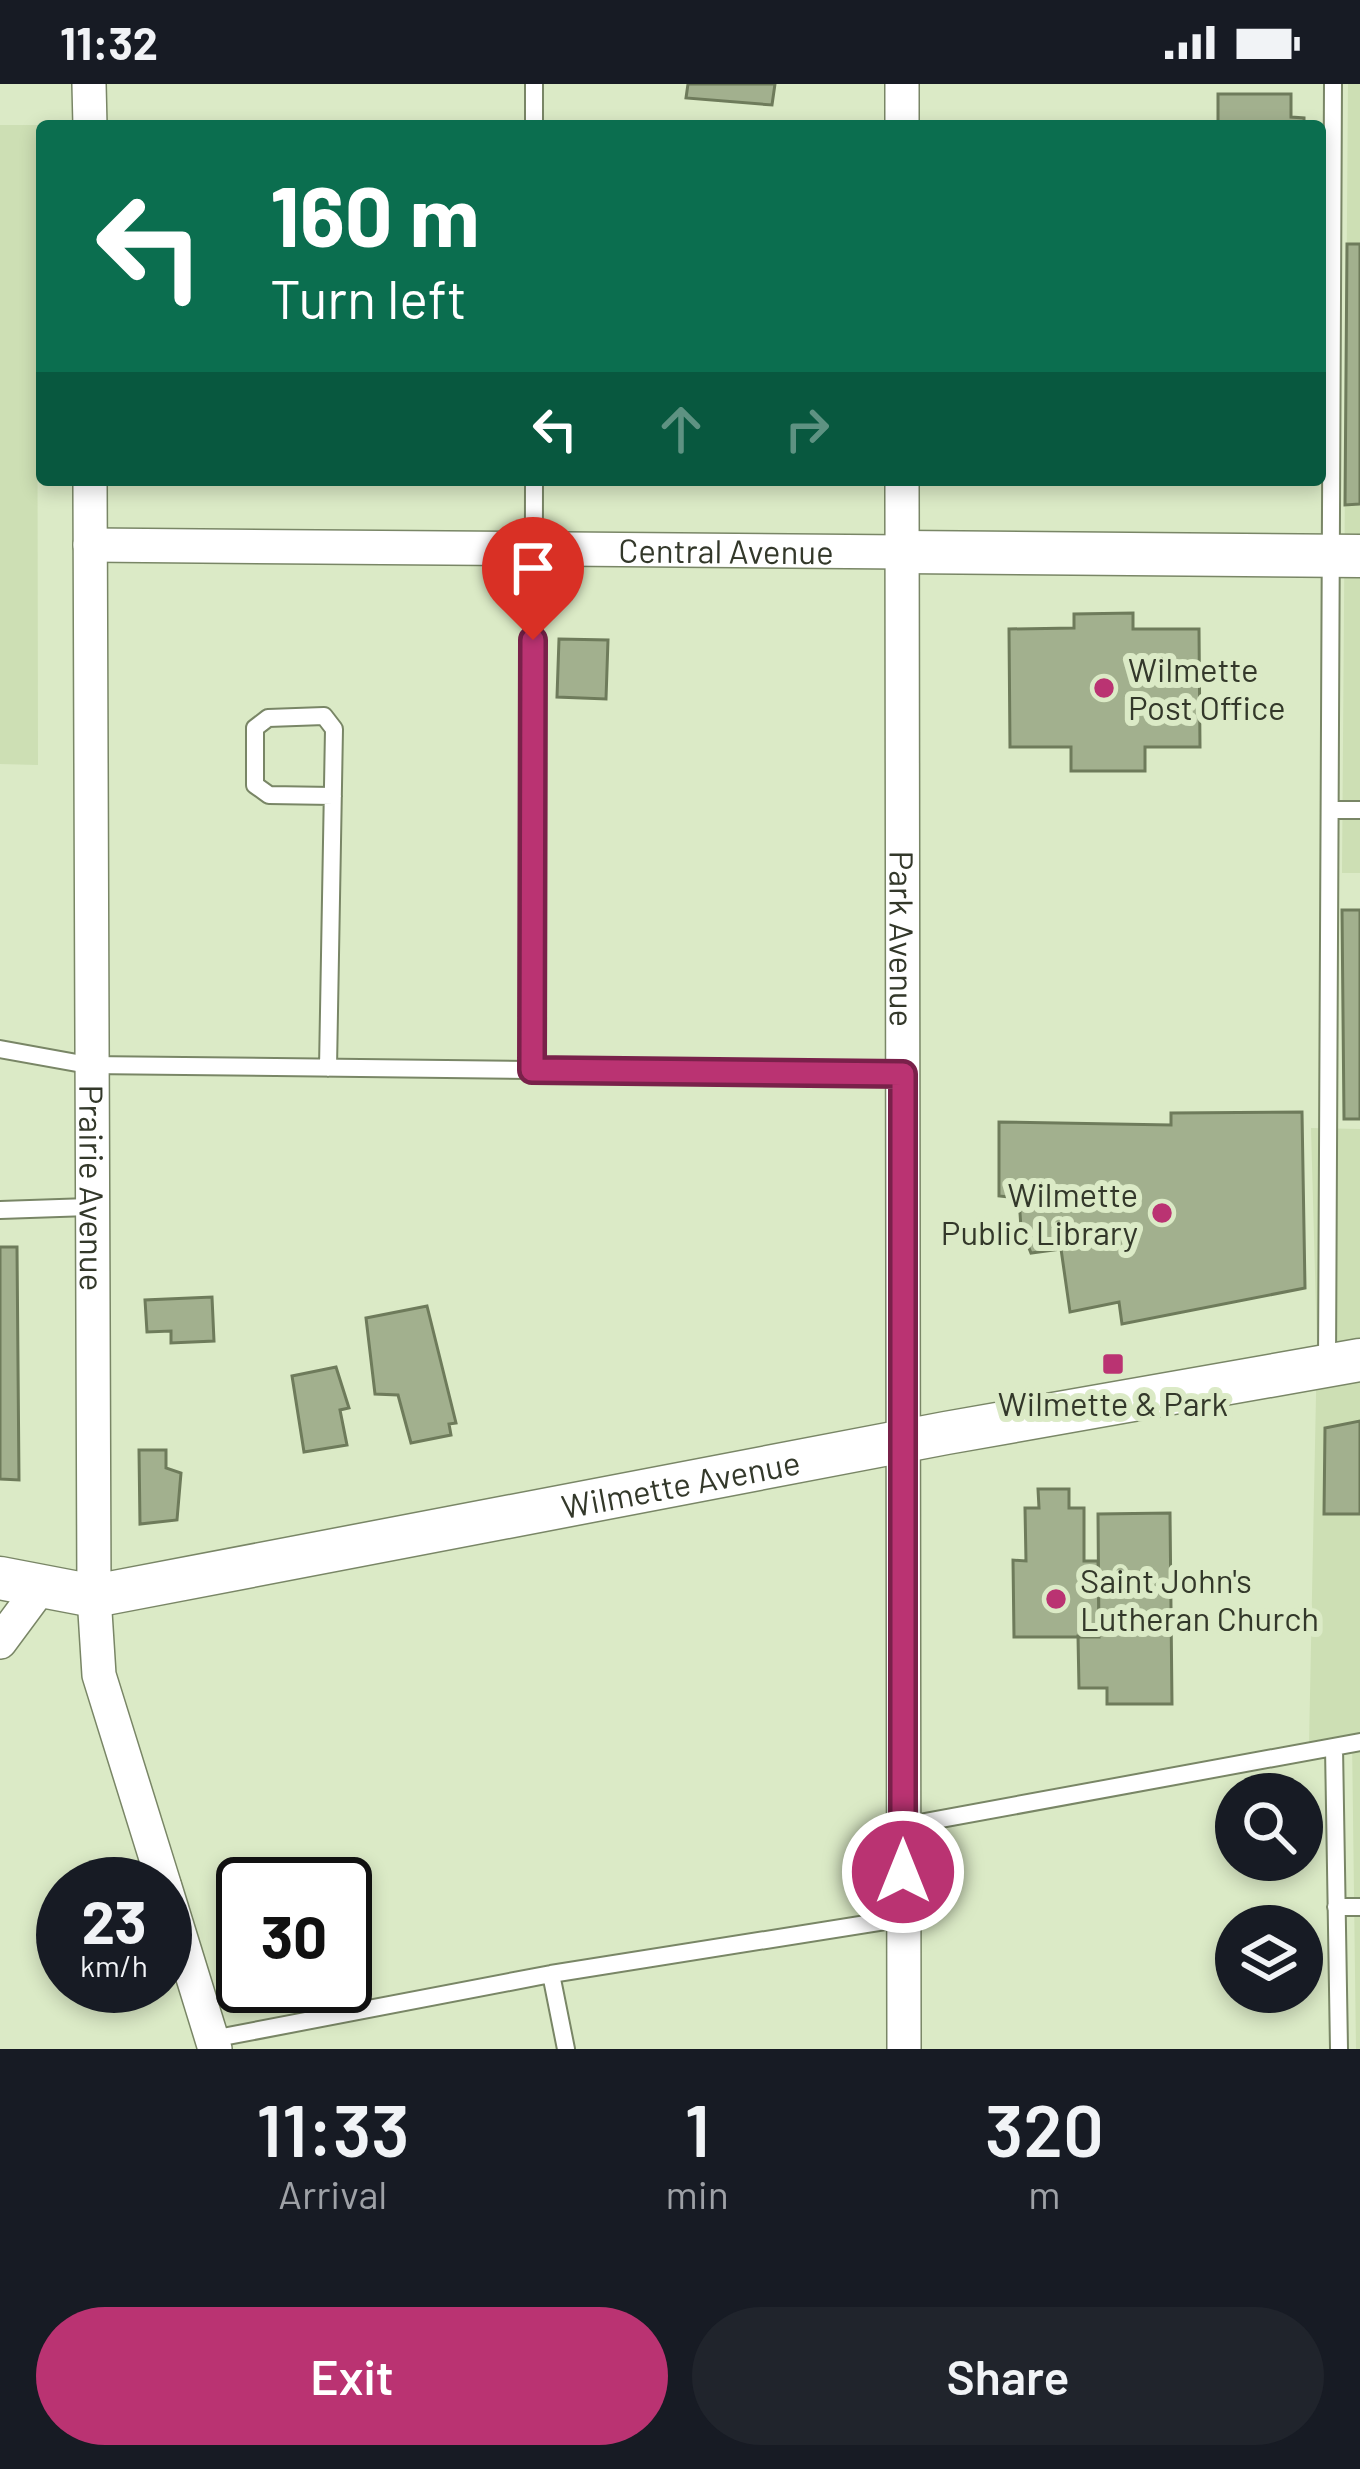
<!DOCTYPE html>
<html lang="en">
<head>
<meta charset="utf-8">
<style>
  body { margin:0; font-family:Barlow,sans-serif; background:#20242c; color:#f1f3f6; height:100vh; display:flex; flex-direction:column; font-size:45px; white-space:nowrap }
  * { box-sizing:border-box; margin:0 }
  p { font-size:39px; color:#9ea1a6 }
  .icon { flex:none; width:66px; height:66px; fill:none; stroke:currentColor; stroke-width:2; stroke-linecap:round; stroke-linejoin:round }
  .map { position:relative; height:1965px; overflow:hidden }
  .side { display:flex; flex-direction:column; background:#171b24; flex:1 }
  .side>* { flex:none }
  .guide { position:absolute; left:36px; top:36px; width:1290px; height:366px; border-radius:12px; box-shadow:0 6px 18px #0003; background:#0b6e4f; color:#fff; overflow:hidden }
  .tools { position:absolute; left:1215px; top:1689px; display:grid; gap:24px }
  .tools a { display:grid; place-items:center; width:108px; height:108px; border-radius:50%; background:#171b24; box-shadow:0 6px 18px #0003; font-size:60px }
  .speed { position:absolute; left:36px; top:1773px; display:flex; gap:24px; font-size:60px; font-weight:700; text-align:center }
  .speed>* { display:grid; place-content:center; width:156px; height:156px; border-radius:50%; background:#171b24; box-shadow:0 6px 18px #0003; line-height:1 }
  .speed small { font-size:30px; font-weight:400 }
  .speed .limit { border:6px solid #111; border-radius:18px; background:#fff; color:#111 }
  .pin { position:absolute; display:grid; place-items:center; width:102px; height:102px; color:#fff; margin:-123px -51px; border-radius:50% 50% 50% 0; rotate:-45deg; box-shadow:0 0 12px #0007 }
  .pin .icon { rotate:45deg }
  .me { position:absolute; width:132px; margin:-66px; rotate:0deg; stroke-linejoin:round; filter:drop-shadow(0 0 9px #0008) }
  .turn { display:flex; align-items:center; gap:42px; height:252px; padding:0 36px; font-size:54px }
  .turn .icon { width:156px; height:156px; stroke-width:2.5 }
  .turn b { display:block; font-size:84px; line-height:102px }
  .lanes { display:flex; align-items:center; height:114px; padding:0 36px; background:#0003; justify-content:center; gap:60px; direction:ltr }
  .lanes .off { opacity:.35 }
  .eta { display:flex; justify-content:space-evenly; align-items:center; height:204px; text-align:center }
  .eta b { font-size:72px; font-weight:600; line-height:84px }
  .action { display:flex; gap:24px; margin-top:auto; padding:24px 36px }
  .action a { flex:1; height:138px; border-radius:72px; background:#ba3372; color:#fff; font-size:48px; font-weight:600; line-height:138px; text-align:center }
  .action a+a { background:#20242c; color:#f1f3f6 }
  .status { display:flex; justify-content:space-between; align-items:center; height:84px; padding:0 60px; background:#171b24; direction:ltr }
  .status svg { height:33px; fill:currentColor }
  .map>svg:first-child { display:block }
  .built { fill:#cddfb4 }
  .building { fill:#a2b08e; stroke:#6e7b5b; stroke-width:3 }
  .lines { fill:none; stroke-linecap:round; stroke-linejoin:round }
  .service-casing { stroke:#798666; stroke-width:20 }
  .minor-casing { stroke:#798666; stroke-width:36 }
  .tertiary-casing { stroke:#798666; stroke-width:45 }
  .service { stroke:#fff; stroke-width:16 }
  .minor { stroke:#fff; stroke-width:33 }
  .tertiary { stroke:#fff; stroke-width:42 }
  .route-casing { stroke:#79214a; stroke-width:30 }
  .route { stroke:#ba3372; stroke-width:21 }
  .poi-dot { fill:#ba3372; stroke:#dbeac6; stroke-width:4.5 }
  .labels { text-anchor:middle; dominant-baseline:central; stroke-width:12; stroke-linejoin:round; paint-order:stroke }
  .street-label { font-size:33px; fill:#33382a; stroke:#dbeac6 }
  .poi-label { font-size:33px; fill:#33382a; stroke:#dbeac6; text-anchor:start }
</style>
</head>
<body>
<div class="status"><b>11:32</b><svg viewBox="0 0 49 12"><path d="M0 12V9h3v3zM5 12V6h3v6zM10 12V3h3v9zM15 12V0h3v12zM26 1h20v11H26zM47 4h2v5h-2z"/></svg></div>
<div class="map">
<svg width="1360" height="1965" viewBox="0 0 1360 1965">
  <rect width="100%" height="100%" fill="#dbeac6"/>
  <!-- built -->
  <path class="built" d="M1348,0H1360V789H1342Z
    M0,41H37L38,681L0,680Z
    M1311,1044L1360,1045V1965H1356L1352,1654L1309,1661L1317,1261Z"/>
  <!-- building -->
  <path class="building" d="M688,0H775L772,21L686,14Z
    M1218,10H1291V33L1304,34V42L1218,40Z
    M1347,160H1360V420L1345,421Z
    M1133,529V545H1199L1200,663H1145V687H1071V663H1010L1009,545L1074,544V530Z
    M559,555L608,556L606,615L557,613Z
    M1342,826H1360V1035H1344Z
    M1302,1028L1305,1204L1122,1240L1119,1218L1070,1228L1061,1165L1031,1169L1021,1144L1019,1114L999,1112V1038L1171,1041V1029Z
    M0,1163H17L19,1396L0,1395Z
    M212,1213L214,1257L171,1259V1247L147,1248L145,1216Z
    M427,1222L456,1339L449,1340L451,1351L411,1359L398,1311L375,1310L366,1234Z
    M336,1283L349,1324L340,1326L347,1361L304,1368L292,1292Z
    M1360,1337V1430H1324L1325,1344Z
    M139,1366H166V1384L181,1389L177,1436L140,1440Z
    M1038,1405H1069V1424H1084V1477H1098L1099,1553H1014L1013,1476L1026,1477L1025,1424H1039Z
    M1170,1429L1172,1620H1107V1604H1079L1078,1552L1099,1553L1098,1430Z"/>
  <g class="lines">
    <!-- service casing -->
    <g class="service-casing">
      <path id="service" d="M534,42V0
        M1330,726H1360
        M0,965L88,981L903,990
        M328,984L334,645L324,632L268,634L255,644V701L269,711L333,712
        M533,986L534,396
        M0,1126L89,1123
        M1327,1281L1333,0
        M1334,1663L1339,1965
        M903,1742L1360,1658
        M1336,1823H1360
        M551,1890L566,1965
        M212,1955L551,1890L904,1834"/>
    </g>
    <!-- minor casing -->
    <g class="minor-casing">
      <g id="minor">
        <path d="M89,0L90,42"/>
        <path d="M902,42V0"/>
        <path id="s1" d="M90,396L94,1512L99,1591L164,1800"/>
        <path id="s2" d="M902,396L904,1965"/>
        <path id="s3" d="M90,461L904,468"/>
        <path d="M0,1558L40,1504"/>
        <path d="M165,1803L215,1965"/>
      </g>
    </g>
    <!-- tertiary casing -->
    <g class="tertiary-casing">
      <g id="tertiary">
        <path d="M904,468L1360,472"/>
        <path id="s4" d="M0,1494L94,1512L946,1349L1360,1276"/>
      </g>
    </g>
    <!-- service -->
    <use href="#service" class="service"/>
    <!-- minor -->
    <use href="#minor" class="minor"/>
    <!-- tertiary -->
    <use href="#tertiary" class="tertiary"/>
  </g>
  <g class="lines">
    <!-- route casing -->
    <g class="route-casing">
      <path id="route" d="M533,556L532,986L903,990V1788"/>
    </g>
    <!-- route -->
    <use href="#route" class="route"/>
  </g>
  <!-- markers -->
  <g class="poi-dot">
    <circle cx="1104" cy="604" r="12"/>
    <circle cx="1162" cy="1129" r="12"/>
    <rect x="1101" y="1268" width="24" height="24" rx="6"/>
    <circle cx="1056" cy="1515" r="12"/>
  </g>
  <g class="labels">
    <!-- street labels -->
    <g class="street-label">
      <text stroke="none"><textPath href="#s3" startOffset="636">Central Avenue</textPath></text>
      <text stroke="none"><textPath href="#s2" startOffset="459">Park Avenue</textPath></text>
      <text stroke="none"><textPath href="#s1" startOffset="708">Prairie Avenue</textPath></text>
      <text stroke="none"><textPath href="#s4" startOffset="693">Wilmette Avenue</textPath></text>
    </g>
    <!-- poi labels -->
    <g class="poi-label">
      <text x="1128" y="585">Wilmette<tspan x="1128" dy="38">Post Office</tspan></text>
      <text x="1138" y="1110" text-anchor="end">Wilmette<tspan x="1138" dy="38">Public Library</tspan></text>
      <text x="1113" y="1319" text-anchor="middle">Wilmette &amp; Park</text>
      <text x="1080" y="1496">Saint John's<tspan x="1080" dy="38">Lutheran Church</tspan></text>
    </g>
  </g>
</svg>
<div class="tools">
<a><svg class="icon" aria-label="search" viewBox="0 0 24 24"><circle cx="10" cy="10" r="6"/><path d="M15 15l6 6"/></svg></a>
<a><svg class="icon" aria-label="layers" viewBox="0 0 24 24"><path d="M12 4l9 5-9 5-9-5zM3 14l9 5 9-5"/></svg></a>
</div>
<div class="speed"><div>23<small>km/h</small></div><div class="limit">30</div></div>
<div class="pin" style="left:533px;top:556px;background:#d93025"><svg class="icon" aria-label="arrive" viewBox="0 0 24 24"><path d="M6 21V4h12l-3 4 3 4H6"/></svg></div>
<svg class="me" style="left:903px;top:1788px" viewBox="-20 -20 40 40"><circle r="17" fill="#ba3372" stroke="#fff" stroke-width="3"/><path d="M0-11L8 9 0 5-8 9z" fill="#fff"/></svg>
<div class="guide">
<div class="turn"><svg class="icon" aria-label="left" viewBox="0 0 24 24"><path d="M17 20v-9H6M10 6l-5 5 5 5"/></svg><div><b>160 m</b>Turn left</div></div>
<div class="lanes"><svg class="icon" aria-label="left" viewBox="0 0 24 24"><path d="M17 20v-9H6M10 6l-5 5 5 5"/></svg><svg class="icon off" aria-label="ahead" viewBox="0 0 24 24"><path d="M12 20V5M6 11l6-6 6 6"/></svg><svg class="icon off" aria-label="right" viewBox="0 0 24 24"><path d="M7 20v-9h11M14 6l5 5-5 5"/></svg></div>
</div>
</div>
<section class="side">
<div class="eta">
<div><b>11:33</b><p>Arrival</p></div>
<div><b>1</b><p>min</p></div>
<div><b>320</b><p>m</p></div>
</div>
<div class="action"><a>Exit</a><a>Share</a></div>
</section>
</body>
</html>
